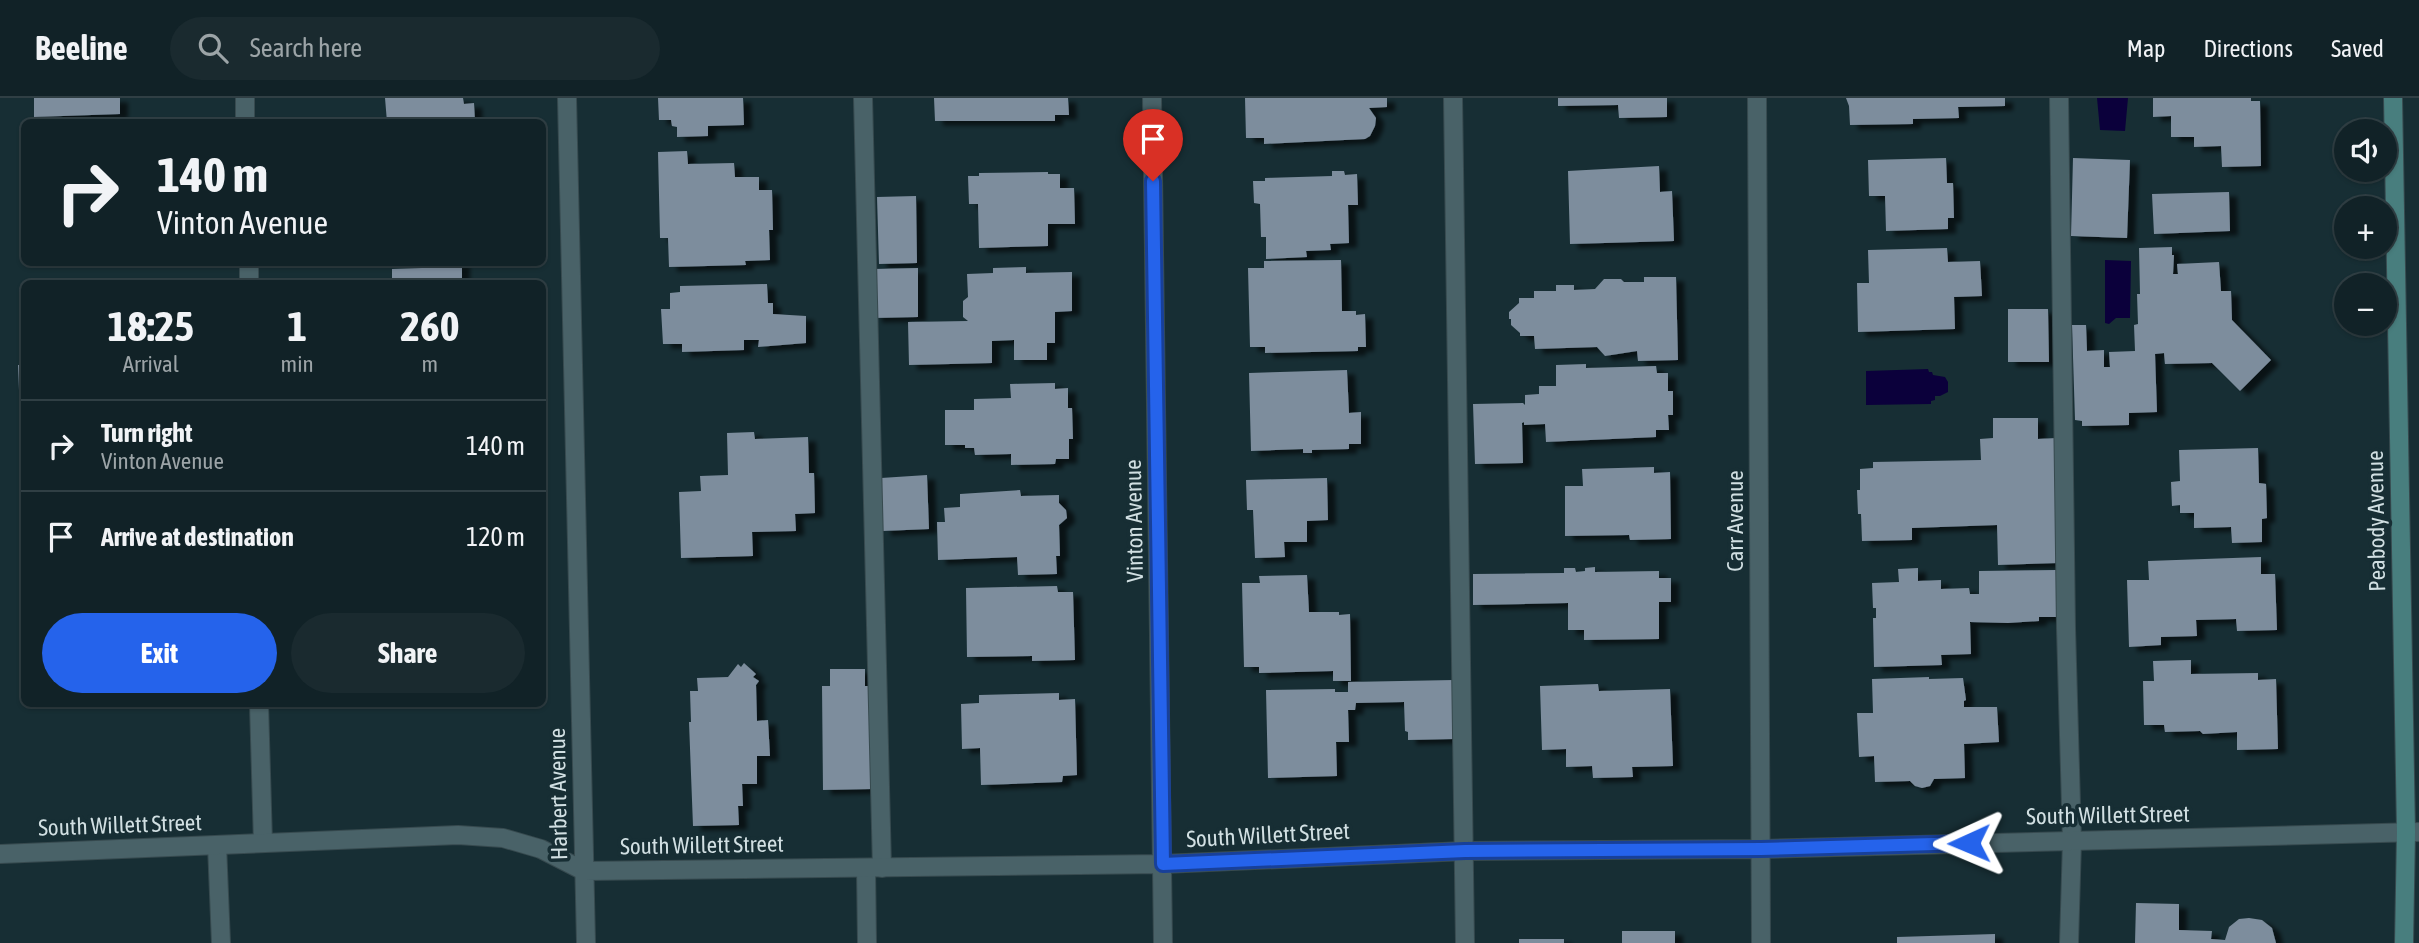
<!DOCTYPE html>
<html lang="en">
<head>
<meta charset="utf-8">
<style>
  body { margin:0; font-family:"Asap Condensed",sans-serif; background:#1a2a2f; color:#f1f3f6; height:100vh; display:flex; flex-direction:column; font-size:26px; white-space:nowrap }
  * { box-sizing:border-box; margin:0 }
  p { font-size:23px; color:#9ca4a7 }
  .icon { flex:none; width:38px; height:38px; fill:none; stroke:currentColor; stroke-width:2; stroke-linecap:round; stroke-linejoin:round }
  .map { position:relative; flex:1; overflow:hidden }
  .details { position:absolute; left:21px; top:182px; width:525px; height:427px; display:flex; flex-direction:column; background:#112227; border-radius:10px; box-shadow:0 2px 5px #0004,0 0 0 2px #303f44 }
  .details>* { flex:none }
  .top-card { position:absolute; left:21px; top:21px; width:525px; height:147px; border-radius:10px; box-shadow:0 2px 5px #0004,0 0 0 2px #303f44; background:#112227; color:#f1f3f6; overflow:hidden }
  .buttons { position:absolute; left:2334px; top:21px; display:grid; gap:14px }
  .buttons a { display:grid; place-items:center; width:63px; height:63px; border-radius:50%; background:#112227; box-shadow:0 2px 5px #0004,0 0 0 2px #303f44; font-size:35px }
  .pin { position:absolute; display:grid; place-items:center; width:60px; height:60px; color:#fff; margin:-72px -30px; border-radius:50% 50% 50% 0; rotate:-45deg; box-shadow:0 0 7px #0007 }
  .pin .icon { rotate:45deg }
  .me { position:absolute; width:77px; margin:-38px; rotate:269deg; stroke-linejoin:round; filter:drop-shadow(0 0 5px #0008) }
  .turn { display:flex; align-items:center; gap:24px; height:147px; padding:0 21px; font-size:32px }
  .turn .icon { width:91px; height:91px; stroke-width:2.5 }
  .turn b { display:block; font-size:49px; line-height:60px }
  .eta { display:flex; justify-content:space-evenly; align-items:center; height:119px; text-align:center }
  .eta b { font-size:42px; font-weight:700; line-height:49px }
  .action { display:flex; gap:14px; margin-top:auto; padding:14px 21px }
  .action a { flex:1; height:80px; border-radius:42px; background:#2563eb; color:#fff; font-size:28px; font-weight:700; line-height:80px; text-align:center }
  .action a+a { background:#1a2a2f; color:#f1f3f6 }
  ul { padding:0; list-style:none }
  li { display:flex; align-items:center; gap:21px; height:91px; padding:0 21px; border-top:2px solid #303f44 }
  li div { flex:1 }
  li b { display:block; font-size:26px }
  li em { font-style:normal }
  header { display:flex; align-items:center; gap:42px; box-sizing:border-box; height:98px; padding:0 35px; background:#112227; border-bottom:2px solid #303f44 }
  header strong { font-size:33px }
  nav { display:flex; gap:38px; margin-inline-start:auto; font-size:24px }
  .search { width:490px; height:63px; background:#1a2a2f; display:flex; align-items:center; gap:18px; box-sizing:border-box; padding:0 24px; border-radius:38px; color:#9ca4a7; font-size:26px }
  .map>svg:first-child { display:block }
  .water { fill:#0b003b }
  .building { fill:#7d8d9d; filter:url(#shadow) }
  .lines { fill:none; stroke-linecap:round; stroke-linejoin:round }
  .lane-casing { stroke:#374a4f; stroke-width:20 }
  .street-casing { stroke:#374a4f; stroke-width:20 }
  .secondary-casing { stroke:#374a4f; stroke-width:20 }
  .lane { stroke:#496268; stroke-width:18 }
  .street { stroke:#496268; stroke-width:18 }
  .secondary { stroke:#487e7e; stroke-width:18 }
  .route-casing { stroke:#184099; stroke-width:18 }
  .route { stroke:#2563eb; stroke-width:12 }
  .labels { text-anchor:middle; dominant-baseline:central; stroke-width:7; stroke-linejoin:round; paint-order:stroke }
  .street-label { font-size:23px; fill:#d1dfe2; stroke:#172e34 }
</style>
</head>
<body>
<header>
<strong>Beeline</strong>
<div class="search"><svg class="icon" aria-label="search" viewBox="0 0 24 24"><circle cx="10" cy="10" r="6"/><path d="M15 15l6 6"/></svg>Search here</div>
<nav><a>Map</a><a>Directions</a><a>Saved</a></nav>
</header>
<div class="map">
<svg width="2419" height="845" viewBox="0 0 2419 845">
  <defs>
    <filter id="shadow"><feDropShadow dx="8" dy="4.5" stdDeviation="2" flood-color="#0009"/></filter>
  </defs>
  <rect width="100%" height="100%" fill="#172e34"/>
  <!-- water -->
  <path class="water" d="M2097,0H2128L2125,33L2100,32Z
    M2105,162L2131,163L2130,220H2116L2109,226L2105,225Z
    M1928,271L1929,274H1932L1933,277L1945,279L1948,284V294L1940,298H1935V302L1931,303V306L1866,307V273Z"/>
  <!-- building -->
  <path class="building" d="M34,0H120V16L34,19Z
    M385,0H463L464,6L474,5L475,24H387Z
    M658,0H743L744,27L708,28V38L677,39V29L672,28L671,22H659Z
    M934,0H1068L1069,17H1055V23H935Z
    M1245,0H1387V9L1369,10L1376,20L1375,28L1370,38L1365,41L1264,46V40H1246Z
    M1558,0H1667V19L1619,20L1618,7L1558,8Z
    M1846,0H2005V8L1958,9L1959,20L1913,21V26L1850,27L1849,8Z
    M2153,0H2251V3H2260L2261,68L2222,69L2221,48L2194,49V39H2171V18L2153,19Z
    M687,53L688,66L734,65L735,79H759V92H772L773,132H769L770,162L745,163L746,167L669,169L668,140H660L658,54Z
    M19,56H24V110H20Z
    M1946,60L1947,85H1953L1954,120H1948V131L1886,133L1885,98H1869L1868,62Z
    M2073,60L2130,62L2127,140L2071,138Z
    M1659,68L1660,94L1672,93L1674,143L1570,146L1568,73Z
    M1332,73H1344L1345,77L1357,76L1358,107H1348L1349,145L1330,146L1331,152L1306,153L1307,159L1266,161V139H1261L1260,106L1254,105L1253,83H1265V80L1332,78Z
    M1048,74V76H1060V90H1074L1075,126H1048V148L979,150L978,106H969L968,78H979V75Z
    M2229,94L2230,133L2154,136L2152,96Z
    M916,98L917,165L879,166L877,99Z
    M2172,149V157H2174L2173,176H2178L2177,166L2219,164L2221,193H2231L2232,222L2271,262L2240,293L2212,265L2165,266L2164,255L2155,256L2157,314L2129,315V327L2082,328V323L2075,322L2072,227H2086L2087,253L2104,252V269H2110L2109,254L2135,253L2134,227L2138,226L2137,196H2140L2139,150Z
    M1947,150L1948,164L1980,163L1982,198L1954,199L1955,231L1858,234L1857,185H1869L1868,152Z
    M1341,162L1342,213H1356V217L1365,216L1366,249H1358V253L1265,255V249H1250L1248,170H1264V163Z
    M422,164H462V186H376L377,181L392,180V171L422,170Z
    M1026,169V175L1072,174V213L1055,214V245H1047V262H1014V242L992,243V265L909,267L908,224L968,223L963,219V203L968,199L967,176L993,175V170Z
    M918,170V219L874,220L873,171Z
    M1644,179H1676L1678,262L1638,263L1637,253L1605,258L1597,249L1535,251L1534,238H1520V235L1511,227V221H1509V214L1519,205V200H1534V193H1556V187H1574V192L1595,191L1604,181H1621L1624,184H1644Z
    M767,186L768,205H773V216L806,218V245L758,249L759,242H744V252L682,254V246H663L661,211H670V195L680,194V188Z
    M2008,211H2048L2049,264H2008Z
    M1586,266V270L1656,268L1657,275H1668V293H1673V317H1668L1669,332H1656V339L1546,344L1545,326L1524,327V324L1522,325L1523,365L1475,366L1473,306L1523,305L1525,307V297L1539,296V288H1556V267Z
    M18,267H24V343H21Z
    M1347,272L1349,315L1361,314V346H1349V351L1312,352V355H1303V351L1251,353L1249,275Z
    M1055,285V291L1068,290V310H1072L1073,341H1069V361H1056L1055,366L1011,367V356L975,357L974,350H965V347H945V312H974V301L1011,300L1010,286Z
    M1993,320H2038V341L2056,340L2058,465L1998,467L1997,427L1912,430V442L1862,443L1861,416H1858L1857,392H1860V371L1873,370V364L1981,362L1980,341L1993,340Z
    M754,334L755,341L808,339L809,375H814L815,415L795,416L796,433L752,434L753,458L681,460L679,394L701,393L700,378L728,377L727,335Z
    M2258,350L2259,385L2266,386L2267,420L2262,421V444L2232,445L2231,429L2194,430V415H2180V407L2172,408L2171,384L2180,383L2179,352Z
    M1654,369V375L1670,374L1671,441L1630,442L1629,437L1565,438V388H1583L1582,371Z
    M927,377L929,431L883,433L881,380Z
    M1327,380L1328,422L1307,423V444H1284L1285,459L1255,460L1253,412H1247L1246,382Z
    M1020,392L1021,398L1059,397V405L1066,412L1067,420L1059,427L1060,458H1056L1057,476L1018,477L1017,459L938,462L937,424H945L944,410L960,409V396Z
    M2261,459V476H2275L2277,532L2237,533L2236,521L2196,522L2197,538L2161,539V547L2129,549L2127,482H2149L2148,463Z
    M1595,469V474L1659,473V480H1671V504H1659V541L1584,542V532H1568V505L1473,507V476L1564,475V470H1575L1576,474L1585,473V470Z
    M1918,470V483L1941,482V491L1969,490L1970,496H1979V473L2057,472L2058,519H2039V523L2008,525L1970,524L1971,556L1941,557L1942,567L1874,569L1873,520H1876V510H1873L1872,485L1899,484L1898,471Z
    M1307,477L1309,514H1339V517L1350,516L1351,583H1333V573L1259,575V569H1244L1242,485H1260L1259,478Z
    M1057,488L1058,494H1073L1075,562L1032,563V558L967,559L966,490Z
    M2191,562V576L2258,575V582L2276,581L2278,651L2237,652V634L2203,636L2200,633L2165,634L2164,627H2144L2143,583H2154L2153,563Z
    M744,565L756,576L753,579L759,583L756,587L757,623L768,622L770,658H757V686H742L743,708H738L739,727L693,728L689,624H691L690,593H698L697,580L728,579L738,566L741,569Z
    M830,571H865V588H872V691L823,692L822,588H830Z
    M1929,579V581L1963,580L1966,602L1964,603V609H1997L1999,644L1964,646L1965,680L1934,681L1930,688L1922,690L1915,688L1910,683L1875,684L1874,658L1859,659L1857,615H1873L1872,581Z
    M1454,582L1455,632H1453V641L1408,642V634L1405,633L1404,604L1356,605L1355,612H1348L1349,644H1336L1337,678L1268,680L1266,592L1335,591V594H1348V584Z
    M1598,586L1599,593L1670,591L1673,668L1632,669L1633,679L1593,680L1592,668L1566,669V651L1542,652L1540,588Z
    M1059,595V602L1075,601L1077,677L1063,678L1062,684L981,687L980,650L962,651L961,606L979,605V597Z
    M2136,805L2179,806V832L2212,833L2211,841L2225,842L2229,829L2239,821L2249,820L2262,822L2272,830L2276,845H2135Z
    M1622,833H1675V845H1622Z
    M1995,836V845H1897V839Z
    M1519,841H1564V845H1519Z"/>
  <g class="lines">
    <!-- lane casing -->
    <g class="lane-casing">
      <path id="lane" d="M245,0V24
        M863,0L882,770
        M1453,0L1465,845
        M2059,0L2066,530L2072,743L2069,845
        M249,164V186
        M259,606L263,745
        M217,747L221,845
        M866,770L867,845"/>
    </g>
    <!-- street casing -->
    <g class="street-casing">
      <path id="street" d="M567,0L586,845
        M1152,0L1163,845
        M1757,0L1761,845
        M0,756L458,737L503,740L541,751L584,773L1163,766L1465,753L1761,751L2419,734"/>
    </g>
    <!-- secondary casing -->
    <g class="secondary-casing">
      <path id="secondary" d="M2393,0L2406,734L2404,845"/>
    </g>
    <!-- lane -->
    <use href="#lane" class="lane"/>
    <!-- street -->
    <use href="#street" class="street"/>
    <!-- secondary -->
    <use href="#secondary" class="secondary"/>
  </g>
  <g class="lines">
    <!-- route casing -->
    <g class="route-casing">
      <path id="route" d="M1153,83L1163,766L1465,753L1761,751L1969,745"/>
    </g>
    <!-- route -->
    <use href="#route" class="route"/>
  </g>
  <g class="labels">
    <!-- street labels -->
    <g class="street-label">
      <text transform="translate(1134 423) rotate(-91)">Vinton Avenue</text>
      <text transform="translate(1735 423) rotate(-90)">Carr Avenue</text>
      <text transform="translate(2376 423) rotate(-91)">Peabody Avenue</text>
      <text transform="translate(558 696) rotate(-91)">Harbert Avenue</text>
      <text transform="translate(2108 717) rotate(-1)">South Willett Street</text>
      <text transform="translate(120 727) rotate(-2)">South Willett Street</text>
      <text transform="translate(1268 737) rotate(-3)">South Willett Street</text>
      <text transform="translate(702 747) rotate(-1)">South Willett Street</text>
    </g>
  </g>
</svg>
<div class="buttons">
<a><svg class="icon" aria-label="sound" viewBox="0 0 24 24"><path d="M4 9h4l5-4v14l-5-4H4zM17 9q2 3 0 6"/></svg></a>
<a>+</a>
<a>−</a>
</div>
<div class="pin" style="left:1153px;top:83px;background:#d93025"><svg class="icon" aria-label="arrive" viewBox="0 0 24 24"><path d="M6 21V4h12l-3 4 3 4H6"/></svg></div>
<svg class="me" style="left:1969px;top:745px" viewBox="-20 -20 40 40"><path d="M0-17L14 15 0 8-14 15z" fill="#2563eb" stroke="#fff" stroke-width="4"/></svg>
<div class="top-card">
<div class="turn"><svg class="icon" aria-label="right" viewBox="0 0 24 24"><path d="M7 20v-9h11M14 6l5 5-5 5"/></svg><div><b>140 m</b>Vinton Avenue</div></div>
</div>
<section class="details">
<div class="eta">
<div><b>18:25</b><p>Arrival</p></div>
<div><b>1</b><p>min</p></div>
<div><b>260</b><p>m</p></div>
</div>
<ul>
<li><svg class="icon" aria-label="right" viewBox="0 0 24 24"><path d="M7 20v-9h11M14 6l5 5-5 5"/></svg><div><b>Turn right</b><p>Vinton Avenue</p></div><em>140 m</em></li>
<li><svg class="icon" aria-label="arrive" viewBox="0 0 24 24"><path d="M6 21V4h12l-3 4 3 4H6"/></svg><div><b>Arrive at destination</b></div><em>120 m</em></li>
</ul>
<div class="action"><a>Exit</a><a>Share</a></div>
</section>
</div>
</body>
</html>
